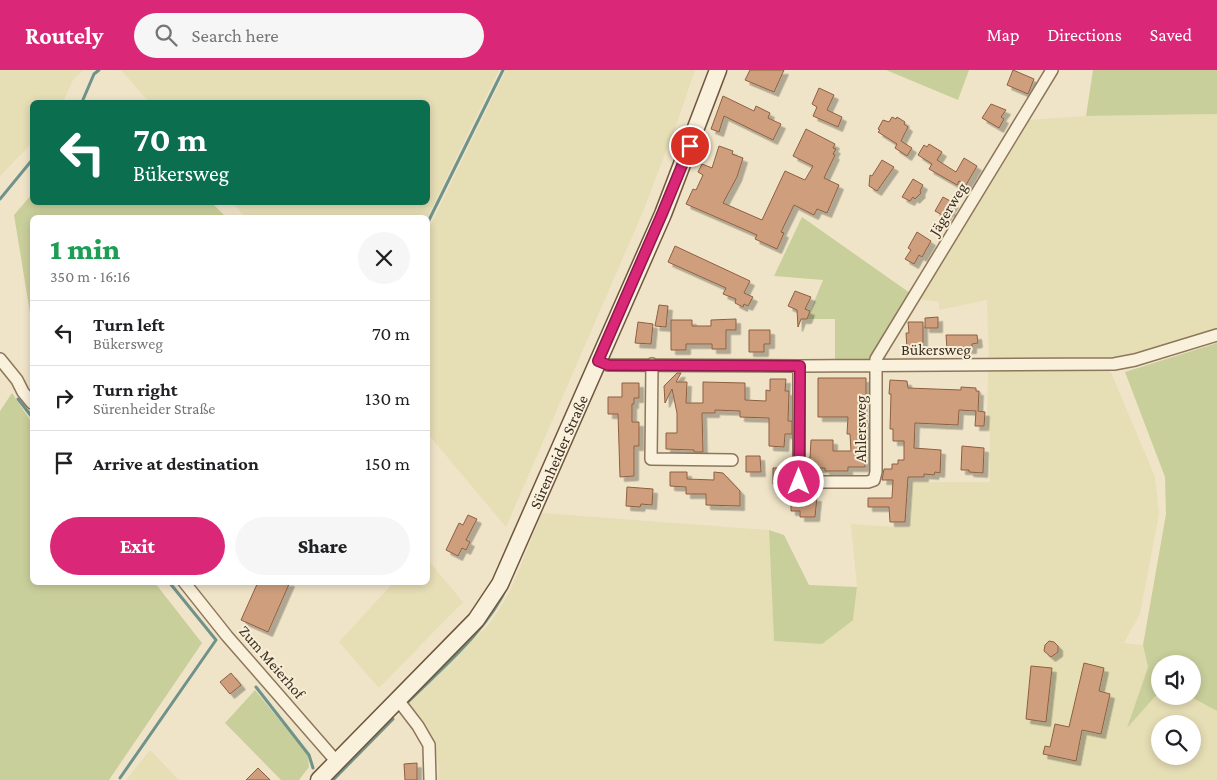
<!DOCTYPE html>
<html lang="en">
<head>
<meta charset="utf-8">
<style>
  body { margin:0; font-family:"Crimson Pro",serif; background:#f6f6f6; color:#202124; height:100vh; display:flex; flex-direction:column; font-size:19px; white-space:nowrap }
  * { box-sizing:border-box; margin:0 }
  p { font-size:16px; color:#757577 }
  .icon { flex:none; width:28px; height:28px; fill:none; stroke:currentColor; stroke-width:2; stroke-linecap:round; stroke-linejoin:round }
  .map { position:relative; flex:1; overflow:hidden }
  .sheet { position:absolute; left:30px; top:145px; width:400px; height:370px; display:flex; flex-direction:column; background:#fff; border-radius:8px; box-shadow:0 2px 8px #0003 }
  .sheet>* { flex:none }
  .guide { position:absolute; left:30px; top:30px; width:400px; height:105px; border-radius:8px; box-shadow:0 2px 8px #0003; background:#0b6e4f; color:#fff; overflow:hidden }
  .tools { position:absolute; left:1151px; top:585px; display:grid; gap:10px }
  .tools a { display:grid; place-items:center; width:50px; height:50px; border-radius:50%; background:#fff; box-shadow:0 2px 8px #0003; font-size:25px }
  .pin { position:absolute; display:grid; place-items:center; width:42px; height:42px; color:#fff; margin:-21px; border:2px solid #fff; border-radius:50%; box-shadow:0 1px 5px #0007 }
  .me { position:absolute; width:55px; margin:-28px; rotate:0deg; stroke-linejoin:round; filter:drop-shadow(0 0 4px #0008) }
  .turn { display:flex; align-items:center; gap:18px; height:105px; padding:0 20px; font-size:22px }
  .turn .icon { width:65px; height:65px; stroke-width:2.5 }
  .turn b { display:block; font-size:35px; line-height:42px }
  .round { display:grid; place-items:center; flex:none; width:52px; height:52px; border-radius:26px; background:#f6f6f6 }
  .head { display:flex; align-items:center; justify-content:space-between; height:85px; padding:0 20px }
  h1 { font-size:30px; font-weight:800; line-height:38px; color:#1e9e55 }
  .primary-button { display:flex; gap:10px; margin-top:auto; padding:10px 20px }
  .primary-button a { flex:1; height:58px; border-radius:30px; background:#db2777; color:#fff; font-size:20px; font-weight:800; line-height:58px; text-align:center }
  .primary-button a+a { background:#f6f6f6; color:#202124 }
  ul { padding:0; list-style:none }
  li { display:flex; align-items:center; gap:15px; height:65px; padding:0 20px; border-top:1px solid #e0e0e0 }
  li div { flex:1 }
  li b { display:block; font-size:19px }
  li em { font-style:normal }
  header { display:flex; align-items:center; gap:30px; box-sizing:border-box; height:70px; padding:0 25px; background:#db2777; color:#fff }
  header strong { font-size:24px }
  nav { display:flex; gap:28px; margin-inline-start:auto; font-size:18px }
  .search { width:350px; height:45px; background:#f6f6f6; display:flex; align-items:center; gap:12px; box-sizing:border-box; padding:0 18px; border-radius:28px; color:#757577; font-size:19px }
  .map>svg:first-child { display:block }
  .farmland { fill:#e6deb5; fill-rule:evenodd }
  .green { fill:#c9cf9b }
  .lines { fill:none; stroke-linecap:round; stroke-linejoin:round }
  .stream { stroke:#6f938a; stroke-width:3 }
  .building { fill:#cf9f7d; stroke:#8d5f41; filter:url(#shadow) }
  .minor-casing { stroke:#8d765c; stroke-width:14 }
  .secondary-casing { stroke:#6f573f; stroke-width:19 }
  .minor { stroke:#faf1dc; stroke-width:11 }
  .secondary { stroke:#faf1dc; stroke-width:16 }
  .route-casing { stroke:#8e194d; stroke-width:12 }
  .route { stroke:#db2777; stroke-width:9 }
  .labels { text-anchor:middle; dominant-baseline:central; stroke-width:4; stroke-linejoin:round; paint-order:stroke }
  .street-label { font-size:16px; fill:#3d2e20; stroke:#f7eed8 }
</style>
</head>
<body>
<header>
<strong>Routely</strong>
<div class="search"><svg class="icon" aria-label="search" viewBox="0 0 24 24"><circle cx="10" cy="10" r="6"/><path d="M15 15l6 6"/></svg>Search here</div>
<nav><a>Map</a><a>Directions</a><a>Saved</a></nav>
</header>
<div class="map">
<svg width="1217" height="710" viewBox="0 0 1217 710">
  <defs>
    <filter id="shadow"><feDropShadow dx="4.5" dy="4.5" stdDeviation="0" flood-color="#0004"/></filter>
  </defs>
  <rect width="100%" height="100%" fill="#f0e4c8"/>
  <!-- farmland -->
  <path class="farmland" d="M0,0H83L73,10L63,32H32V73L0,106Z
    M121,0H499L427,148L245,147L233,133L428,132V32H149Z
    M506,0H695L677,53L642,144L506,457L428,364V160Z
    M1217,44V261L1113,291L989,292L987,230L939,240V232L919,229L1027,50L1086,46Z
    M1110,300L1155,407L1159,444L1140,544L1124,573L1143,575L1148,597L1128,656L1160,621V626H1189L1217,641V710H438L439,696L434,673L423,651L409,634L489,554L498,541L511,519L542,443L769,460L774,571L853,550L857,517L851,454L910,458L911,412H990V365L987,354L988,301ZM1160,654H1192V686H1160Z
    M428,490L463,532L379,618L339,572L393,513L428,512Z
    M150,680L179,710H126Z"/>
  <!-- green -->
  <path class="green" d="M886,0H969L958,30Z
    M1093,0H1217V44L1086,46Z
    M32,124V132L212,133L226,147L32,148V255L14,145Z
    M802,147L910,223L867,292H835V249H807L823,210L774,206Z
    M1217,273V641L1189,626H1192V594H1160V621L1127,658L1148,597L1143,575L1166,444L1165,407L1125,302Z
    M12,323L32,353V512L155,513L202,573L109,710H0V341Z
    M769,460L784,465L809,515L857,517L853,550L822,574L774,571Z
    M255,620L308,685L309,697L299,710H281L225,653Z"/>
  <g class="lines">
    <!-- stream -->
    <path class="stream" d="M82,32L94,4L99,0
      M0,129L32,90
      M428,152L503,0
      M18,329L32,347
      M256,617L309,685L313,698
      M408,632C443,597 488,560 508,515
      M120,708L216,570L169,512
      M333,710L393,649"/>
  </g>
  <!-- building -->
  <path class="building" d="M750,0H784L774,22L745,10Z
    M1013,0L1034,9L1028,24L1007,15Z
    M819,18L834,25L827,40L842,47L838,57L813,46L817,37L812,34Z
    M723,26L754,41L756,36L770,43L768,48L781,54L773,70L724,46L719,62L711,59Z
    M991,34L1006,40L1001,47L1004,49L999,58L982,48Z
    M892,47L896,49L897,47L905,52L904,54L908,57L901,71L912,78L907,86L895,78L897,74L878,62L880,60L878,59L883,50L889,52Z
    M806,59L835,74L833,78L836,79L833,84L835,85L824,108L839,115L827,143L817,139L814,145L794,135L781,162L784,163L777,179L755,169L757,165L686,134L693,119L696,120L703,105L698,102L702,94L712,98L719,76L733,81L732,84L743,88L737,107L723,133L762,150L785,101L805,110L813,96L793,86Z
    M929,74L942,82L937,90L956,102L964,88L977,96L966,115L959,111L957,115L929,99L932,94L918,85L924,75L927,77Z
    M882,90L894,97L877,121L869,116L870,105L872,106Z
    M913,109L923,115L920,121L921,123L915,129L913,127L910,131L902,127Z
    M943,127L954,133L950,139L951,142H948L946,147L935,141Z
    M917,162L931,171L922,187L919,185L914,194L905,189L911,180L908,178Z
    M675,176L750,211L744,223L753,227L748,236L744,234L743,237L735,233L736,229L723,224L726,218L668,192Z
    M795,221L811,227L805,239L810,241L807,249H801L798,257L797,240L788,236Z
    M659,235L668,236L666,257L655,256Z
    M938,247V258H925V248Z
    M736,249V260H726V279H712V274H686V280H671V250H692V256H711V250Z
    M638,252L653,254L651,274L635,273Z
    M908,252H923V273H921V279H907L906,263H909Z
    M749,260H770V274H764V282H749Z
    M946,265H977L978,273L972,274V279H947Z
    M677,303H681L676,312H687L686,333H703V312L745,313V330L766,331V320L770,321V309H786L785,321H789L788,351H792V364H785L784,377L769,376V348L740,347V341L715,340V343H702L703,382H694V380L666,379V363H677V343L672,319L665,333L664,316Z
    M818,308H866V330H863V349H865V397H848V401H825V398H806V388H810L811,370H833V381H851L850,364H847L848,347H818Z
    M890,310L907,311L908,318L961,320V317L976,318V321H979L978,341L985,342L984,356H975L976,341L959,340L958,355L915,353L914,378L941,380L940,403L935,402L934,405L924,404V407H908L905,452H890L889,437H868V428H892L893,410H882L884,399H892V394H898V390H904V371H893V359H890L891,324H889Z
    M622,313H639V328H634V334H632V352H639V376H634V406L620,407L618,344H608V327H622Z
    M962,376L984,378L983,403L969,402V400H961Z
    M746,386H760L761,402H746Z
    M773,398H789L788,413H792L794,418L799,420H812L811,427H817L815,447H800V441H791V422H785V414H773Z
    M670,402H687V409L714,410V402L723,403L740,421V436L706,435V424H686V417L670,416Z
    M627,417L653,419L652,435L641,434L640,437L626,436Z
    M468,445L477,449L466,470L470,472L466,480L462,478L458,486L446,480L459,453L463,455Z
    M258,512H290L268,562L241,550Z
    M1049,571L1054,572L1058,576V582L1051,587L1044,581L1045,575Z
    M1084,593L1104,598L1099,621L1110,624L1101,664L1082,660L1076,691L1043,684L1045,676L1050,677L1055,654L1069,657Z
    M1031,596L1052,598L1046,652L1026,649Z
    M231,603L241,615L230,624L220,612Z
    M417,693V710H405L404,694Z
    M258,698L270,710H246Z"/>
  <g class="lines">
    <!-- minor casing -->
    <g class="minor-casing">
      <path id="minor" d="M0,289L17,310L23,322L32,333
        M598,291L608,295L799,296L1114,294L1135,290L1217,265
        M652,294L651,389L732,390
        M799,296V412H868L874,410L876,402V289L1052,0
        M184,512L227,566L337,692
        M398,630L418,656L429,675L430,710"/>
    </g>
    <!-- secondary casing -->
    <g class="secondary-casing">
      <g id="secondary">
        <path id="s1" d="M319,710L476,550L500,514L663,144L718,0"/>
      </g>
    </g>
    <!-- minor -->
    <use href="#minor" class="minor"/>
    <!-- secondary -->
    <use href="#secondary" class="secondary"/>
  </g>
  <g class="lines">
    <!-- route casing -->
    <g class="route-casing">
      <path id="route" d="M690,76L662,144L598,291L608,295L800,296L799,412"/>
    </g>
    <!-- route -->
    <use href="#route" class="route"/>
  </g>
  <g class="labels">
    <!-- street labels -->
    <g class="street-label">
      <text transform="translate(948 139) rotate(-59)">Jägerweg</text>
      <text x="936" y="279">Bükersweg</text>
      <text transform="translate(860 359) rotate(-90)">Ahlersweg</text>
      <text stroke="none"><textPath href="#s1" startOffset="412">Sürenheider Straße</textPath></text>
      <text transform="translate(272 592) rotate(49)">Zum Meierhof</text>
    </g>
  </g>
</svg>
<div class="tools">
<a><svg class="icon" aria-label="sound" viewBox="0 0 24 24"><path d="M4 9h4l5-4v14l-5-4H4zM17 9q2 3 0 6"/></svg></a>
<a><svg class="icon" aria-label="search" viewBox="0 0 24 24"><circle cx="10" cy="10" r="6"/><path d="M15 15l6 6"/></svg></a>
</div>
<div class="pin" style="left:690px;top:76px;background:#d93025"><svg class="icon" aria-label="arrive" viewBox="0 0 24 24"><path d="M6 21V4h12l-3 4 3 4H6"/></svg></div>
<svg class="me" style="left:799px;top:412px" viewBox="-20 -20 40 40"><circle r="17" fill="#db2777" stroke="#fff" stroke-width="3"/><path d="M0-11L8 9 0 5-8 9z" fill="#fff"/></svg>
<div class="guide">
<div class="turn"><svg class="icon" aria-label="left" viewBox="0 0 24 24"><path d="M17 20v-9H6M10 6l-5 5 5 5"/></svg><div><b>70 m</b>Bükersweg</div></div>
</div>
<section class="sheet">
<div class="head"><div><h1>1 min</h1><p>350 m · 16:16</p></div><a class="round"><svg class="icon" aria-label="close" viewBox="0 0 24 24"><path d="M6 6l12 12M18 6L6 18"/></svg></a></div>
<ul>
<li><svg class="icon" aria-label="left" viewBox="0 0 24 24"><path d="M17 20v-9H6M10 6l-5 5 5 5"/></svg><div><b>Turn left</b><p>Bükersweg</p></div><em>70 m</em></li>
<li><svg class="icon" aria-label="right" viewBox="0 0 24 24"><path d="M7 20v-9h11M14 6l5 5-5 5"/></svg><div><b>Turn right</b><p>Sürenheider Straße</p></div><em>130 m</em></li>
<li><svg class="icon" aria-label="arrive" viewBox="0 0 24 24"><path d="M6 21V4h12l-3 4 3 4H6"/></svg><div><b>Arrive at destination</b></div><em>150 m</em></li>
</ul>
<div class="primary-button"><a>Exit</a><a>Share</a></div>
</section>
</div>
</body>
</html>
